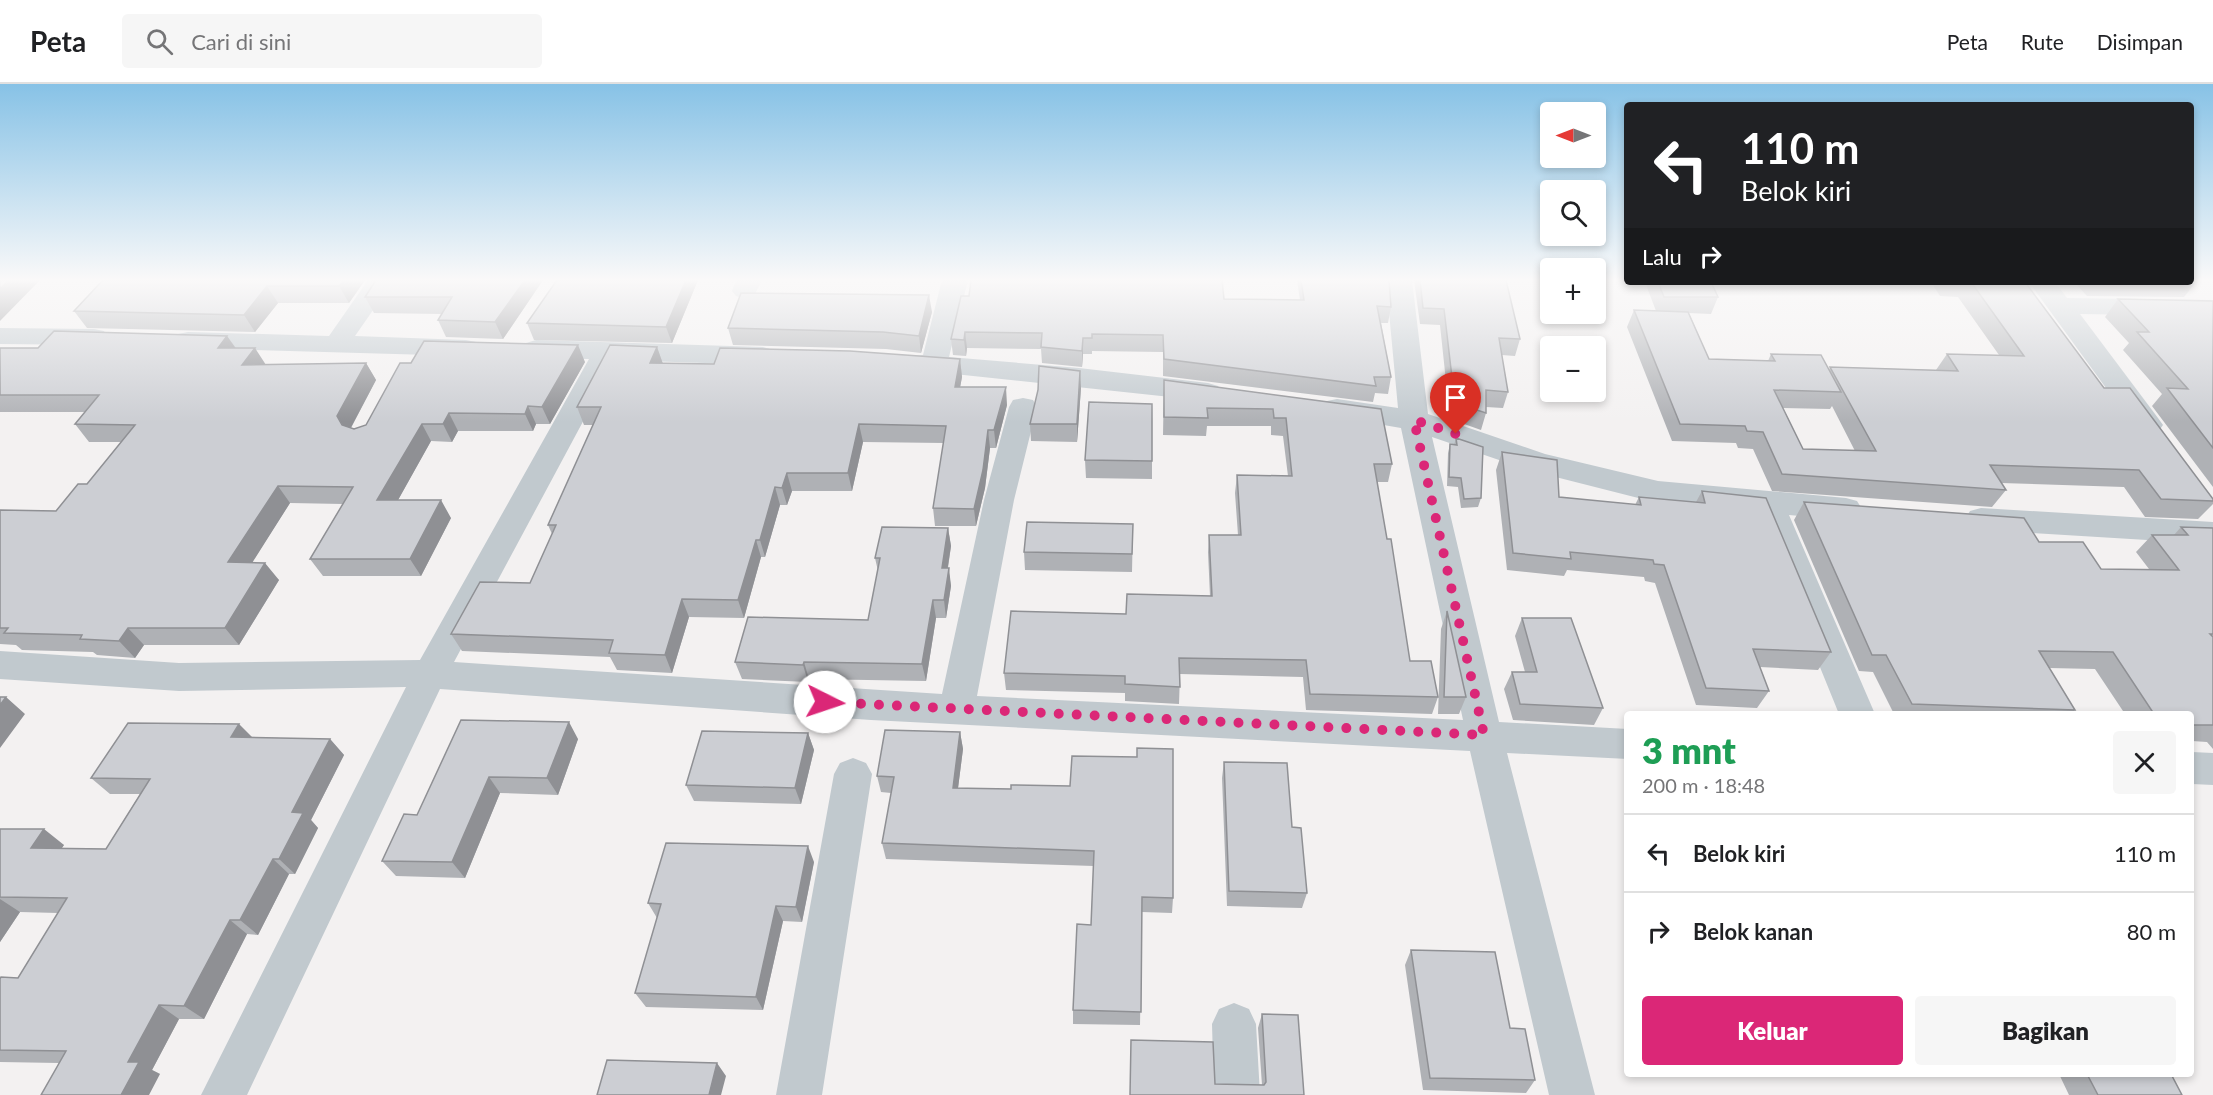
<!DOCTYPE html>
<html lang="id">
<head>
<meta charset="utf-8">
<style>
  body { margin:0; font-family:Lato,sans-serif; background:#f6f6f6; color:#202124; height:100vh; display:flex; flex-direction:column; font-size:22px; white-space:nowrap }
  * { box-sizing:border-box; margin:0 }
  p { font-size:20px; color:#757577 }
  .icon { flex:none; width:33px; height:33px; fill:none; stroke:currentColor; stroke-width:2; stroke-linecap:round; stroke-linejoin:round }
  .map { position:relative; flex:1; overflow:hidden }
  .details { position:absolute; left:1624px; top:627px; width:570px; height:366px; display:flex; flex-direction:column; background:#fff; border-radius:6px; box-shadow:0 3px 9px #0003 }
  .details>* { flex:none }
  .hud { position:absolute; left:1624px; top:18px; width:570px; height:183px; border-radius:6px; box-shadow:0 3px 9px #0003; background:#202124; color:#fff; overflow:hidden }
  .needle { width:39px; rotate:270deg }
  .controls { position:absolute; left:1540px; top:18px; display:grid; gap:12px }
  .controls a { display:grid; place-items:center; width:66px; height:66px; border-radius:6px; background:#fff; box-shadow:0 3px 9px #0003; font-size:30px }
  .pin { position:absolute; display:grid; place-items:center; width:51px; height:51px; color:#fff; margin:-62px -26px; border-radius:50% 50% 50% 0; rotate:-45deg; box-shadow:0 0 6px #0007 }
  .pin .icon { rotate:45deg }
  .me { position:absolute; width:66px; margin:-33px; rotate:94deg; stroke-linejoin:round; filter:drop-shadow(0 0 4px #0008) }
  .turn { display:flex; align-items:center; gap:21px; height:126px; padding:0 18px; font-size:27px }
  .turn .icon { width:78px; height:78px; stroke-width:2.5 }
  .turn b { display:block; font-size:42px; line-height:51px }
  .then { display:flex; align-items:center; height:57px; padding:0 18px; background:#0003; gap:12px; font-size:22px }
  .round { display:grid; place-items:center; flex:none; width:63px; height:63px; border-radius:6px; background:#f6f6f6 }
  .headline { display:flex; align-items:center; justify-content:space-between; height:102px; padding:0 18px }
  h1 { font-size:36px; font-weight:800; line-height:45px; color:#1e9e55 }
  .action { display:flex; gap:12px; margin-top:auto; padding:12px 18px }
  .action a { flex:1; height:69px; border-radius:6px; background:#db2777; color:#fff; font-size:24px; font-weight:800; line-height:69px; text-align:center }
  .action a+a { background:#f6f6f6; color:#202124 }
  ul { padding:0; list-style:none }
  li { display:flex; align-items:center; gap:18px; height:78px; padding:0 18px; border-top:2px solid #e0e0e0 }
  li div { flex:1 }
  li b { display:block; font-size:22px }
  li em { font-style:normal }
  header { display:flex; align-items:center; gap:36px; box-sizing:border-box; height:84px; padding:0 30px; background:#fff; border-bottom:2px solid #e0e0e0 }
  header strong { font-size:28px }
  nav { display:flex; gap:33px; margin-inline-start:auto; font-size:21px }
  .search { width:420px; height:54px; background:#f6f6f6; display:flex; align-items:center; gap:15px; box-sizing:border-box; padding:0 21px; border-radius:6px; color:#757577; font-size:22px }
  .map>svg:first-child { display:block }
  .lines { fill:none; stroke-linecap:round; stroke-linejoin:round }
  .street { fill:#c1c9ce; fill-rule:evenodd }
  .wall { fill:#afb1b5; fill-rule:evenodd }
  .shaded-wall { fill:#8f9094 }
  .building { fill:#ccced3; stroke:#8f9094; stroke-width:1.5 }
  .route { stroke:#db2777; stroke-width:10; stroke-dasharray:0 18 }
</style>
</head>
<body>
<header>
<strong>Peta</strong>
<div class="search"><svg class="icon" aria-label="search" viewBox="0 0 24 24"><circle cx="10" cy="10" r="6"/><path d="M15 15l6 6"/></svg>Cari di sini</div>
<nav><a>Peta</a><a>Rute</a><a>Disimpan</a></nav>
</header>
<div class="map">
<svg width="2213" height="1011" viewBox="0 0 2213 1011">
  <rect width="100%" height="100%" fill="#f3f1f1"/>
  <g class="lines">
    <!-- street -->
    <path class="street" d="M368,196H394L355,252L466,256L476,258L480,264L476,270L466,272L188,264L178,262L174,256L178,250L188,248L329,252Z
      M736,196H762L754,212L745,215L736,212L732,207Z
      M942,196H968L949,273L1079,284L1208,299L1218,302L1222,308L1218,314L1208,317L907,285L903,279L907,273L923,271Z
      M1386,196H1412L1428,330L1545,370L1658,397L1846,414L1857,417L1862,425L1857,433L1846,436L1789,431L1875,630H1839L1757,428L1658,419L1528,386L1432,353L1499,638L1628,645V675L1507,669L1595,1011H1549L1470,667L871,636L440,605L247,1011H201L406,603L179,607L0,595V567L179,579L420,576L589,275L536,274L526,271L522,265L526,259L536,256L763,263L773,266L777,272L773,278L763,281L616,276L454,578L942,610L984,416L1009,323L1013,316L1023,314L1033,316L1037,323L1014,416L977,612L1463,636L1401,344L1337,333L1327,331L1323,324L1327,317L1337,315L1398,324Z
      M2029,198H2055L2067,214L2213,216V232L2080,230L2158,334L2163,341L2158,348L2148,351L2138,348Z
      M0,244L94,245L104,247L107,253L104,259L94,261L0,260Z
      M1981,424L2213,438V460L1981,446L1970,443L1965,435L1970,427Z
      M2192,668L2213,669V701L2192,700Z
      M853,674L866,679L872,690L822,1011H776L834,690L840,679Z
      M1234,919L1249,925L1256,940L1260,1011H1214L1212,940L1219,925Z"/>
  </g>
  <!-- wall -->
  <path class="wall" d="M103,196H365L349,219H278L255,248L87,244L74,227Z
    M376,196H543L503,255L446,253L438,236L442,230L374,229L365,213Z
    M698,196L672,259L534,256L527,239Z
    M1297,196H1389L1391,223L1388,239H1381L1391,293L1388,310L1375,309L1373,318L1163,292V268L1092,267V270H1083L1082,283L1042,279L1041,265L967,264L966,272L953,271L951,255L961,212L1300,216Z
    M1414,196H1506L1520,255L1515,272L1502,271L1508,308L1503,324L1486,323V329L1481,346L1450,335L1440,241L1420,240Z
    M1645,198H1711L1718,213L1711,230L1689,229L1709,275L1768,277L1771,270L1829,286L1830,283L1936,286L1947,270L1999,271L1958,213L1940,212L1931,198H2025L2104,304L2213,415V420L2198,435L2145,433L2124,403L2001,399L2006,406L1992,423L1772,407L1753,365L1738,364L1736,359L1672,357L1627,243L1634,226L1656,227ZM1832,322L1855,367L1803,365L1783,324L1830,325Z
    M2074,198H2196L2184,213L2087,212Z
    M2118,215L2213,217V403L2152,322L2162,310L2123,266L2129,259L2105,233Z
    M932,228L921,269L886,265L733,261L728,244Z
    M227,252L236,264L266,281L366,279L376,296L351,344L354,345L585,278L550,340H536L533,347H458L452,358L431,357L398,416L451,434L421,492H323L310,475L343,420L290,419L252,478L279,496L239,561H144L135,574L97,571L93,568L22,566L16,561L0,560V426L56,427L87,400L121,358H89L75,340L85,328H0V264H38Z
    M657,263L663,280H714L960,275L962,293L960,303L1007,321L996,364H990L985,404L976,442H935L933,424L944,359L863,358L852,407H792L787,421H780L765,473H761L744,534L689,533L672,589L617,586L610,573L462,567L451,550L530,499L552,450L548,441L593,341H584L577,323Z
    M1164,296L1381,325L1392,380L1388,398H1377L1387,455L1410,577L1438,613L1432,630L1306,626L1303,593L1180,590L1179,620L1125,617V609L1006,606L1004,589L1126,530L1210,512L1208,468L1209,451H1238L1235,409L1237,391L1288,392L1283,352L1271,351V342H1207L1206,352L1163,351Z
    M1081,304L1077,358L1031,357L1030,340L1038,306Z
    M1456,354L1481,414L1478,423L1461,424L1458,403L1447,402L1448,369L1450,360L1454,361Z
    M1502,368L1559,413L1635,421L1639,413L1696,418L1702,407L1831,568L1818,586L1760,583L1769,607L1757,624L1696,621L1655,499L1645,497L1644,493L1567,486L1564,492L1507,486L1496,386Z
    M1085,376L1152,377V395L1086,394Z
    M1804,418L2039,458L2101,485H2149L2136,468L2152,451H2174L2181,443L2213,444V665L2207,658L2192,657V630H2125L2095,585L2049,584L2075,626L2071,630H1894L1873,588L1859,587L1794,436Z
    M1133,440L1132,488L1025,486L1024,468Z
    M948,444L951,462L948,484L951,502L946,534H936L926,597L809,595L808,598L742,595L735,578L868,536L878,487L875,474Z
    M1447,527L1466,613L1459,630H1438L1441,545Z
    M1522,534L1603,624L1594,641L1513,636L1504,605L1512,588H1525L1515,552Z
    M461,636L578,655L558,711L500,709L465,794L396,792L382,777L417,731Z
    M960,648L963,665L958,704L1011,705L1173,814L1172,829L1142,828L1140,941L1073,940V926L1091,841L1094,782L886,775L882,759L891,709L881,708L877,692Z
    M808,649L814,666L801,720L694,717L686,701Z
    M252,654L330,655L344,671L311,736L318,744L295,790H289L258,851L247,850L204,935H179L152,986L160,990L59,979L0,978V895L18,894L58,829L20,828L0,858V745L64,761L61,764L106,765L140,710H110L91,694Z
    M1224,678L1292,743L1307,809L1302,824L1227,822L1222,694Z
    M814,778L802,838L783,837L763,926L646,923L635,909L657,834L648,819Z
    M1411,866L1510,944L1535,996L1526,1009L1423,1006L1405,881Z
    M1262,930L1304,1011L1215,1000L1262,1001L1258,944Z
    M2059,990H2171L2182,1011H2069Z"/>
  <!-- shaded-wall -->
  <path class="shaded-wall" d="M9,196H40L0,237V205Z
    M344,196H365L349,219L339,202Z
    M525,196H543L503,255L495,238Z
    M686,196H698L672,259L666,243Z
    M267,202L278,219L255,248L244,231Z
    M929,211L932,228L921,269L919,252Z
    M965,248L967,264L966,272L964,256Z
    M227,252L239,269L218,264Z
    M1083,254V270L1082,283V267Z
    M578,261L585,278L550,340L542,323Z
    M657,263L663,280L650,279Z
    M255,264L266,281H242Z
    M960,275L962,293L957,320L955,303Z
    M366,279L376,296L348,349L353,358L337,332Z
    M1080,287L1081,304L1077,358V340Z
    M1006,303L1007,321L996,364L994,346Z
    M528,322L536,340L533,347L525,330Z
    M449,329L458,347L452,358L443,340Z
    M422,340L431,357L388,434L377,416Z
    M859,340L863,358L852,407L848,389Z
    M988,346L990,364L985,404L976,442L974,425Z
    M787,389L792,407L787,421L782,404Z
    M278,402L290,419L242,495L228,478Z
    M775,403L780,421L765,473L760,456Z
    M441,416L451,434L421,492L410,475Z
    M948,444L951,462L945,501L942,484Z
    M756,456L761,473L744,534L738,516Z
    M265,479L279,496L239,561L225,544Z
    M949,484L951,502L946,534L944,516Z
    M682,515L689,533L672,589L665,571Z
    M933,516L936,534L926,597L922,580Z
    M128,544L144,561L135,574L119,557Z
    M804,578L809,595L808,598L803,581Z
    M6,613L25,630L0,664V621Z
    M569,638L578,655L558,711L547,694Z
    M239,640L255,656L231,653Z
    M960,648L963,665L956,720L953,704Z
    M808,649L814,666L801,720L795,704Z
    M330,655L344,671L311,736L318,744L295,790L279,775L292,728Z
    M489,693L500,709L465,794L452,778Z
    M44,745L64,761L52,779L31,764Z
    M808,762L814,778L802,838L796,823Z
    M273,775L289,790L258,851L240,836Z
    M0,815L20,828L0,858Z
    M776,822L783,837L763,926L756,913Z
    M230,836L247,850L204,935L184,922Z
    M159,921L179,935L152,986L160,990L149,1011H121L128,978Z
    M717,979L726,992L721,1011H709Z"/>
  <!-- building -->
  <path class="building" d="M0,196H9L0,205Z
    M103,196H344L339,202H267L244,231L74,227Z
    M376,196H525L495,238L438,236L452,213H365Z
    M557,196H686L666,243L527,239Z
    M971,196H1222L1224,215L1304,216L1301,196H1389L1391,223L1377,222L1391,293H1374L1376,302L1164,275L1163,251L1092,250V254H1083L1082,267L1041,263L1042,249L965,248L964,256L951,255L961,212H969Z
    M1420,196H1506L1520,255L1499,254L1508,308L1486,306V329L1455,319L1444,225L1423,224Z
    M1658,198H1711L1718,213H1664Z
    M1971,198H2025L2104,304H2130L2213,415V417L2161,415L2139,386L1990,381L2006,406L1782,390L1763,348L1747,347L1745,342L1680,340L1634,226L1688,228L1709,275L1775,277L1771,270L1821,271L1841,308L1774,306L1803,365L1876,367L1830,283L1958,287L1947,270L2024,272Z
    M741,209L929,211L919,252L883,248L728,244Z
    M2118,215L2213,217V364L2167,304L2188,305L2137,248H2149Z
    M54,247L227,252L218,264H255L242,281L366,279L337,332L342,341L354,345L366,341L400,279H411L424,257L578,261L542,323L528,322L525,330L449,329L443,340H422L377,416H441L410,475H310L353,403L278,402L228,478L265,479L225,544H128L119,557L80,555L82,551L4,549L8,544H0V426L56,427L78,400H87L135,341L75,340L99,311H0V264H38Z
    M610,261L657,263L650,279L714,280L720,264L850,267L960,275L955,303H1006L994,346H988L983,386L974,425L933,424L946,342L859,340L848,389H787L782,404L775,403L760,456H756L738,516L682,515L665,571L609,569L613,556L451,550L480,498L530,499L556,441H548L601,323H577Z
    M1039,282L1080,287L1077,340H1030L1038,306Z
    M1164,296L1381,325L1392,380H1374L1387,455H1391L1410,577H1431L1438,613L1310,610L1306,576L1179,574L1180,603L1125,600V592L1004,589L1011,527L1126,530L1127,510L1212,512L1209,451H1241L1237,391L1292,392L1286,334H1274L1273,325L1207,324L1208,334L1164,333Z
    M1089,318L1152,320V377L1085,376Z
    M1456,354L1483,363L1481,414L1464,415L1461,394L1449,393L1450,360L1457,361Z
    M1502,368L1557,376L1559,413L1641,421L1639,413L1705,419L1702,407L1766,414L1831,568L1753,565L1769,607L1706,604L1664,481L1654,480L1653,476L1570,468L1571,475L1513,469Z
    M1804,418L2024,434L2039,458H2083L2101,485L2179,486L2152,451H2188L2181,443L2213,444V550H2210L2213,553V641H2192V630H2154L2113,568L2039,567L2075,626L1912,620L1886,571H1872Z
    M1027,438L1133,440L1132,470L1024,468Z
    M882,443L948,444L942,484H949L944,516H933L922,580L804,578L803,581L735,578L748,533L868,536L880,474H875Z
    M1447,527L1466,613H1444Z
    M1522,534H1571L1603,624L1520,620L1512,588H1537Z
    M0,613H6L0,621Z
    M461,636L569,638L547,694L489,693L452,778L382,777L404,730L417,731Z
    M128,639L239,640L231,653L330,655L292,728L303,729L279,775H273L240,836H230L184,922L159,921L128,978H139L121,1011H41L66,967L0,966V895L1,893L18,894L67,814L0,813V745H44L31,764L106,765L150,695L91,694Z
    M885,646L960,648L953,704L1011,705V701L1070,702L1072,672L1137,673V664L1173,665V814L1142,813L1141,928L1073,926L1077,840L1091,841L1094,767L882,759L894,693L877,692Z
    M702,647L808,649L795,704L686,701Z
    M1224,678L1287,679L1292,743L1301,744L1307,809L1229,807Z
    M666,759L808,762L796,823L776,822L756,913L635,909L661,820L648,819Z
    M1411,866L1495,868L1510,944L1525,945L1535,996L1430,994Z
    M1262,930L1298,931L1304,1011H1130L1131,956L1213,958L1215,1000L1264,1001L1266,998Z
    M607,976L717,979L709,1011H597Z
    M2087,990H2171L2182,1011H2098Z"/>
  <!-- sky -->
  <linearGradient id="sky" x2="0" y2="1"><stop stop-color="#87c2e6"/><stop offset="0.58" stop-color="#faf9f9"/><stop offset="1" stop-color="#faf9f9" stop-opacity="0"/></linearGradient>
  <rect width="2213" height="338" fill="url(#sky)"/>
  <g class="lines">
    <!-- route -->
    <path class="route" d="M825,618L1484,651L1414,336L1456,350"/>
  </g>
</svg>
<div class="controls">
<a><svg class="needle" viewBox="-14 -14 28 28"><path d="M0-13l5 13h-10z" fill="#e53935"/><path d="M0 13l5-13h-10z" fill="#757577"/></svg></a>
<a><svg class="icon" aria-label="search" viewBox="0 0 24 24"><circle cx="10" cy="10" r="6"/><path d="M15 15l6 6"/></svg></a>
<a>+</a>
<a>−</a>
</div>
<div class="pin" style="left:1456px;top:350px;background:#d93025"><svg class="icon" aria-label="arrive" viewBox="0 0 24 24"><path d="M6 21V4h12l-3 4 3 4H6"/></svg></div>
<svg class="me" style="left:825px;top:618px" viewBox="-20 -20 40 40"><circle r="19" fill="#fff"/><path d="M0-13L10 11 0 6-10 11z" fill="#db2777"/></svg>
<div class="hud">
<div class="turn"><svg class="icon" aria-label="left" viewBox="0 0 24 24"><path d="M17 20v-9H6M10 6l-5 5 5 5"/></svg><div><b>110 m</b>Belok kiri</div></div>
<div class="then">Lalu<svg class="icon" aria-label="right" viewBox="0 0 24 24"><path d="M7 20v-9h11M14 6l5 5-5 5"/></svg></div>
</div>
<section class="details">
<div class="headline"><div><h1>3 mnt</h1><p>200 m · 18:48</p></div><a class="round"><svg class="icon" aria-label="close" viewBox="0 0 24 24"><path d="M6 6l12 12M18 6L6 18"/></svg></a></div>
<ul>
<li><svg class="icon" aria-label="left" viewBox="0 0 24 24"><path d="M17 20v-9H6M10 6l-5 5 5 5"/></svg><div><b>Belok kiri</b></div><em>110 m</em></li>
<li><svg class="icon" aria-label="right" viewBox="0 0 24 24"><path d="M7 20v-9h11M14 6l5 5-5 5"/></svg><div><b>Belok kanan</b></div><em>80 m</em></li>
</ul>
<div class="action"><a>Keluar</a><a>Bagikan</a></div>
</section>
</div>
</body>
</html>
